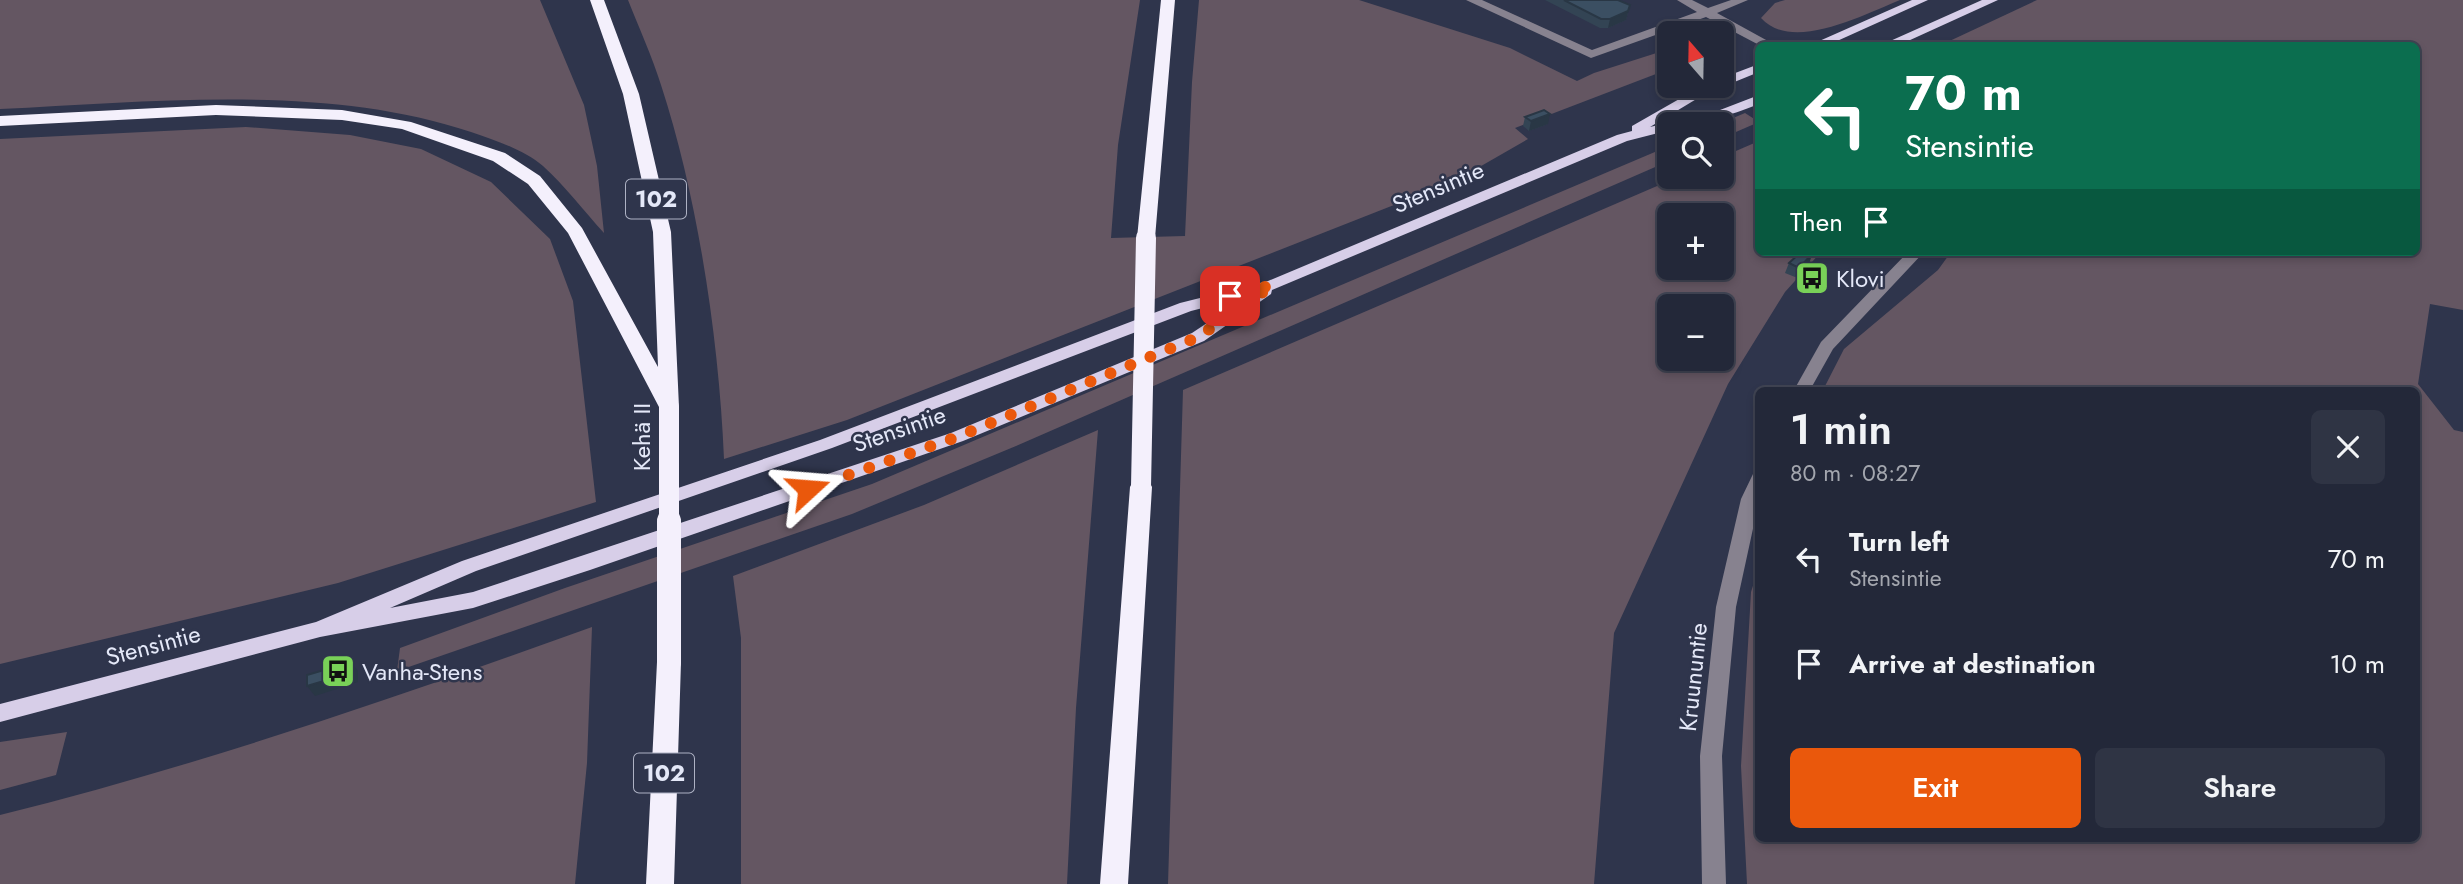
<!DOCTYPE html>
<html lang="en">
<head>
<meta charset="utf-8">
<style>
  body { margin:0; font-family:Jost,sans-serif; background:#2f3444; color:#f1f3f6; height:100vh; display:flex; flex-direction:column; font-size:26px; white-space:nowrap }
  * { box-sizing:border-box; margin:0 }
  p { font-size:23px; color:#a3a6ae }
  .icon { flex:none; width:38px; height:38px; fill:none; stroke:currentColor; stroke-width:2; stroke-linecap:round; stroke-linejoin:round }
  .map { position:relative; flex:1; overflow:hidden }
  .panel { position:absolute; left:1755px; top:387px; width:665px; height:455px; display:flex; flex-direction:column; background:#232839; border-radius:10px; box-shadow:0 4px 10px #0003,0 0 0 2px #404453 }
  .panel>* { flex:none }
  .hud { position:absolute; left:1755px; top:42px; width:665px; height:214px; border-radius:10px; box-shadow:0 4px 10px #0003,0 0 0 2px #404453; background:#0b6e4f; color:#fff; overflow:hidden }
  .needle { width:46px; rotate:340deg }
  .fabs { position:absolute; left:1657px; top:21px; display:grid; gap:14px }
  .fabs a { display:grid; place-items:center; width:77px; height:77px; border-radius:10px; background:#232839; box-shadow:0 4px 10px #0003,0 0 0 2px #404453; font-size:35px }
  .pin { position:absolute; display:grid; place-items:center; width:60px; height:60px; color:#fff; margin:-30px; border-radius:14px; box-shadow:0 4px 10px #0006 }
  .me { position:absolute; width:77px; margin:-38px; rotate:71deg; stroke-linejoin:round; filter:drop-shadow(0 0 5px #0008) }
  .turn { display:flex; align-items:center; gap:24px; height:147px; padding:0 35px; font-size:32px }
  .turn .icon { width:91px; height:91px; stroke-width:2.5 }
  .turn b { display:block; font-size:49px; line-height:60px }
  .then { display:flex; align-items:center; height:66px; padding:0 35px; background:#0003; gap:14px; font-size:26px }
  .round { display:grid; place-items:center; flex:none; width:74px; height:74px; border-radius:10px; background:#2f3444 }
  .summary { display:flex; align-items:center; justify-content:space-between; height:119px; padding:0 35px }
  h1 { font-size:42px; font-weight:600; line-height:52px }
  .primary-button { display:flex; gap:14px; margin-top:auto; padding:14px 35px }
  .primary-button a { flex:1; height:80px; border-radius:10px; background:#ea580c; color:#fff; font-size:28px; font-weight:600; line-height:80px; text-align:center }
  .primary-button a+a { background:#2f3444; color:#f1f3f6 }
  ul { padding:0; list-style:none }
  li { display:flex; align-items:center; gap:21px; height:105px; padding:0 35px }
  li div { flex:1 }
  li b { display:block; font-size:26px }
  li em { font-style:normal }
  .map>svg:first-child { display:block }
  .green { fill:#645662; fill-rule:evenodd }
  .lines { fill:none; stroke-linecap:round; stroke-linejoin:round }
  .minor { fill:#87828f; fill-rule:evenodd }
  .major { fill:#d7cee8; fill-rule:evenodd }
  .highway { fill:#f4f0fc; fill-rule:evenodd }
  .highway-bridge-far1 { stroke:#f4f0fc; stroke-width:20 }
  .highway-bridge { stroke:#f4f0fc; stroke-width:24 }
  .wall { fill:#334454 }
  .shaded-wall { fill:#293745 }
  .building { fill:#3b4f62; stroke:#293745; stroke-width:2 }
  .route { stroke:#ea580c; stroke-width:12; stroke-dasharray:0 21.6 }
  .labels { text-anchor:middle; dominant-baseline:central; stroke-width:5; stroke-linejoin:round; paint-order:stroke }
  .shield { fill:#2f354c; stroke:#aeb2c4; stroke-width:2 }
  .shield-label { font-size:23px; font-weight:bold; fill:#e4e8f8 }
  .street-label { font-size:24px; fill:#e4e8f8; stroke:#2f354c }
  .poi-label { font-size:24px; fill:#e4e8f8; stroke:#2f354c; text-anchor:start }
</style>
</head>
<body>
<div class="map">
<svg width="2463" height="884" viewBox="0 0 2463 884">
  <rect width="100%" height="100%" fill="#2f354c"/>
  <!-- green -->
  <path class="green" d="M0,0H540L584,105L597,166L604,233C584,211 565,186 543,166C524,150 495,140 471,132C325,83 152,102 0,109Z
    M628,0H1140L1118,145L1111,238L1185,236L1192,82L1199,0H1359L1510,48L1577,81L1594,73L1669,49V69L1515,128L1528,139L1455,181L847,420L724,459C719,340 698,198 661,85C652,56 639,28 628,0Z
    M1785,0H1900C1865,14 1792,53 1761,18L1775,3Z
    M2037,0H2463V310L2430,304L2418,384L2454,430L2463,432V884H1747L1741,766L1751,592L1759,567V838H2417V390H1823L1844,349L1938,270L1951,252H2417V46L1941,45Z
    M1745,113L1759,122L1722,138V124H1719Z
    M246,127L350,135L421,149L491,182L550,239L573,301L596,502L338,583L0,664V139Z
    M1759,141V252H1821L1785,292L1728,384L1614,633L1594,884H1168L1183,390L1678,177H1722V157ZM1670,215H1722V268H1670ZM1670,306H1722V359H1670Z
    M1669,146V161L1016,446L852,514L397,671L400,648L565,588L872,484Z
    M1098,430L1076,708L1067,884H741V638L733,576L924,505Z
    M592,627L587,763L575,884H0V815C202,765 397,697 592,627Z
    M67,732L56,775L0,790V742Z"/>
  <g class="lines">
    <!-- minor -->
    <path class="minor" d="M1466,0H1482L1592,50L1697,12L1677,0H1692L1708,8L1731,0H1748L1717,13L1777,46H1761L1706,17L1591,58Z
      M1908,252H1924L1833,349L1810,390H1794L1821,342Z
      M1759,473V501L1736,607L1722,756L1726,884H1702L1700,756L1716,607L1741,499L1753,474Z"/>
    <!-- major -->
    <path class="major" d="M1912,0H1928L1826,46H1808Z
      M1982,0H1998L1897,46H1879Z
      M1759,64V72L1727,85L1722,86V78Z
      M1702,86H1718L1650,127L1720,110L1759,95V104C1729,116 1702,124 1670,124V130L1627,141L1272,290L1271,294L1204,341L963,441L590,570L473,608L320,637L0,722V704L316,622L462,561L820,440L1180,303L1268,281L1617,135L1632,131V126ZM1246,297L1192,333L951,433L473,592L390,608L476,571L832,448L1191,311Z"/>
    <!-- highway -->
    <path class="highway" d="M590,0H604L639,94L671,232L679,407L669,414L659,407L568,233L528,184L493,161L402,129L342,120L216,115L0,126V116L216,105L342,110L411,122L505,153L540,176L582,228L658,367L653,232L623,94Z
      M1161,0H1175L1155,238L1146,243L1137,238Z
      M1141,479L1149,481L1152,487L1128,884H1100L1130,487L1133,481Z
      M669,652L678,655L681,662L674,884H646L657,662L660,655Z"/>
    <!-- highway-bridge-far1 -->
    <path class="highway-bridge-far1" d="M669,407V522
      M1141,487L1146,238"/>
    <!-- highway-bridge -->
    <path class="highway-bridge" d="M669,521V662"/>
  </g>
  <!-- wall -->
  <path class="wall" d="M1545,0H1618L1630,5L1626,20L1608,28H1600Z
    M1525,117L1548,124L1529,131L1523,126Z
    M1812,254L1809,264L1795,277L1785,273L1789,263Z"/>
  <!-- shaded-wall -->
  <path class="shaded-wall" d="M1630,5L1626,20L1608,28L1610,19Z
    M1550,114L1548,124L1529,131L1531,121Z
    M1812,254L1809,264L1795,277L1799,268Z
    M351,662L358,671V682L315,696L307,686Z"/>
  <!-- building -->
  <path class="building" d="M1564,0H1618L1630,5L1628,11L1610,19H1601Z
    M1544,110L1550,114L1531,121L1525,117Z
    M1801,252H1807L1812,254L1799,268L1789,263Z
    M351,662V673L307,686V675Z"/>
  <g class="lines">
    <!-- route -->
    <path class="route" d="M808,489L957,437L1198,337L1273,285L1230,296"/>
  </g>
  <!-- icons -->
  <defs>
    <g id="bus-square" transform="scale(1.75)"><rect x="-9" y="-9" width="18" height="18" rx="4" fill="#79d158" stroke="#2f354c"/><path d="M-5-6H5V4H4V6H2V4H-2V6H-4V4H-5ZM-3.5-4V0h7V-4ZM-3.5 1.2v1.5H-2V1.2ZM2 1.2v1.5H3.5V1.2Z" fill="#111"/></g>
  </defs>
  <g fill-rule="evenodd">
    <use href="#bus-square" x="1812" y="278"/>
    <use href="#bus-square" x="338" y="671"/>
  </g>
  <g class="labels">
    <!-- shield labels -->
    <g class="shield">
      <rect x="626" y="179.5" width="60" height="39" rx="5"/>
      <rect x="634" y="753.5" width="60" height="39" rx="5"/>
    </g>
    <g class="shield-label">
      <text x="656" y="199">102</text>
      <text x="664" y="773">102</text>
    </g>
    <!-- street labels -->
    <g class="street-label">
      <text transform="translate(1438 187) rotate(-23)">Stensintie</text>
      <text transform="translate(899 429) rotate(-19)">Stensintie</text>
      <text transform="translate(641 437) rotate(-90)">Kehä II</text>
      <text transform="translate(153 645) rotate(-15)">Stensintie</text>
      <text transform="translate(1693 677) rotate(-84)">Kruununtie</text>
    </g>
    <!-- poi labels -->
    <g class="poi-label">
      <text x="1836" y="278">Klovi</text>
      <text x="362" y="671">Vanha-Stens</text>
    </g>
  </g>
</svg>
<div class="fabs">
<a><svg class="needle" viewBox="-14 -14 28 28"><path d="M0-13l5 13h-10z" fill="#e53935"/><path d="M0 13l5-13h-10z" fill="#a3a6ae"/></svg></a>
<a><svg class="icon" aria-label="search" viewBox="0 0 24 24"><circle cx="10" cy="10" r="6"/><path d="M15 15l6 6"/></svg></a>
<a>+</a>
<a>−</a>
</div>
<div class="pin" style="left:1230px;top:296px;background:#d93025"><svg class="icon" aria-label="arrive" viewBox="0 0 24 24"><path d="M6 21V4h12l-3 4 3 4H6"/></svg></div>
<svg class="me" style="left:808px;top:489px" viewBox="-20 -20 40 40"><path d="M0-17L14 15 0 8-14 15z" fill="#ea580c" stroke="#fff" stroke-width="4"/></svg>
<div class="hud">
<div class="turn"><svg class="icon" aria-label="left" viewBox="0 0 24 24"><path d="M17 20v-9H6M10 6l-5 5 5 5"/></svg><div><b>70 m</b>Stensintie</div></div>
<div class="then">Then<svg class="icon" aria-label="arrive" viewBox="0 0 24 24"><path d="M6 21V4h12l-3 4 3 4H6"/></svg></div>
</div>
<section class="panel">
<div class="summary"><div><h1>1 min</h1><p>80 m · 08:27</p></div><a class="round"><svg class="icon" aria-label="close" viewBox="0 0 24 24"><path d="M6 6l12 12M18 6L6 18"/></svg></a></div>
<ul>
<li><svg class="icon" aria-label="left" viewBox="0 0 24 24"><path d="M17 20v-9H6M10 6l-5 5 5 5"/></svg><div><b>Turn left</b><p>Stensintie</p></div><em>70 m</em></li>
<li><svg class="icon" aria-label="arrive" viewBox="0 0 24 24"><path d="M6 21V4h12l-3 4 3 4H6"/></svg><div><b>Arrive at destination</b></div><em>10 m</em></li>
</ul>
<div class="primary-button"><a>Exit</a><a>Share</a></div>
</section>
</div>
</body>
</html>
